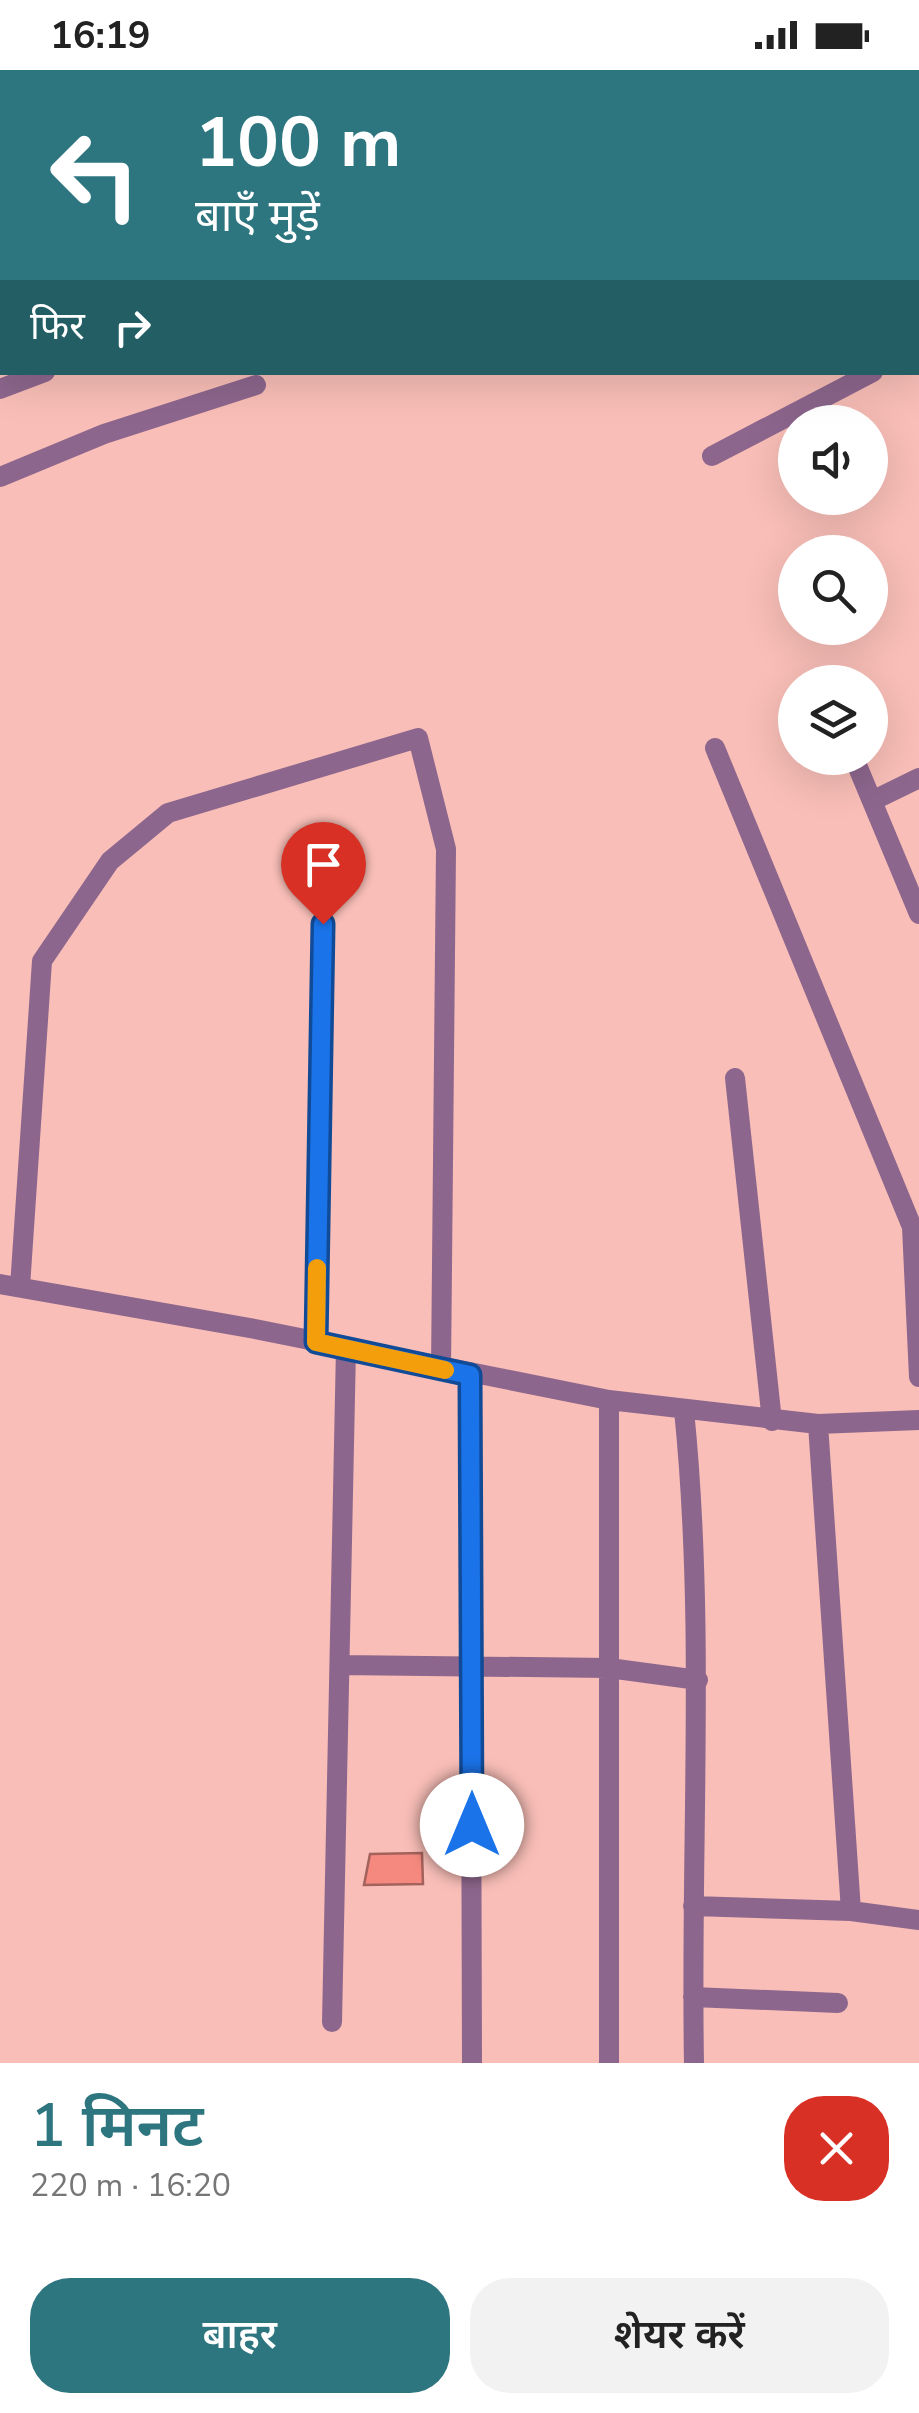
<!DOCTYPE html>
<html lang="hi">
<head>
<meta charset="utf-8">
<style>
  body { margin:0; font-family:"Nunito Sans","Noto Sans Devanagari",sans-serif; background:#f2f2f2; color:#222; height:100vh; display:flex; flex-direction:column; font-size:38px; white-space:nowrap }
  * { box-sizing:border-box; margin:0 }
  p { font-size:32px; color:#767676 }
  .icon { flex:none; width:55px; height:55px; fill:none; stroke:currentColor; stroke-width:2; stroke-linecap:round; stroke-linejoin:round }
  .map { position:relative; height:1993px; overflow:hidden }
  .drawer { display:flex; flex-direction:column; background:#fff; flex:1 }
  .drawer>* { flex:none }
  .hud { position:absolute; left:0px; top:0px; width:920px; height:305px; box-shadow:0 10px 40px #0002; background:#2e767f; color:#fff; overflow:hidden }
  .tools { position:absolute; left:778px; top:335px; display:grid; gap:20px }
  .tools a { display:grid; place-items:center; width:110px; height:110px; border-radius:50%; background:#fff; box-shadow:0 10px 40px #0002; font-size:50px }
  .pin { position:absolute; display:grid; place-items:center; width:85px; height:85px; color:#fff; margin:-102px -42px; border-radius:50% 50% 50% 0; rotate:-45deg; box-shadow:0 0 10px #0007 }
  .pin .icon { rotate:45deg }
  .me { position:absolute; width:110px; margin:-55px; rotate:0deg; stroke-linejoin:round; filter:drop-shadow(0 0 8px #0008) }
  .turn { display:flex; align-items:center; gap:35px; height:210px; padding:0 30px; font-size:45px }
  .turn .icon { width:130px; height:130px; stroke-width:2.5 }
  .turn b { display:block; font-size:70px; line-height:85px }
  .then { display:flex; align-items:center; height:95px; padding:0 30px; background:#0003; gap:20px; font-size:38px }
  .round { display:grid; place-items:center; flex:none; width:105px; height:105px; border-radius:40px; background:#f2f2f2 }
  .head { display:flex; align-items:center; justify-content:space-between; height:170px; padding:0 30px }
  h1 { font-size:60px; font-weight:600; line-height:75px; color:#2e767f }
  .button { display:flex; gap:20px; margin-top:auto; padding:20px 30px }
  .button a { flex:1; height:115px; border-radius:40px; background:#2e767f; color:#fff; font-size:40px; font-weight:600; line-height:115px; text-align:center }
  .button a+a { background:#f2f2f2; color:#222 }
  .status { display:flex; justify-content:space-between; align-items:center; height:70px; padding:0 50px; background:#fff; direction:ltr }
  .status svg { height:28px; fill:currentColor }
  .map>svg:first-child { display:block }
  .building { fill:#f5897f; stroke:#a3625c; stroke-width:2.5 }
  .lines { fill:none; stroke-linecap:round; stroke-linejoin:round }
  .street { stroke:#8d668d; stroke-width:20 }
  .route-casing { stroke:#114b97; stroke-width:25 }
  .route { stroke:#1a73e8; stroke-width:18 }
  .slow { stroke:#f59e0b; stroke-width:18 }
</style>
</head>
<body>
<div class="status"><b>16:19</b><svg viewBox="0 0 49 12"><path d="M0 12V9h3v3zM5 12V6h3v6zM10 12V3h3v9zM15 12V0h3v12zM26 1h20v11H26zM47 4h2v5h-2z"/></svg></div>
<div class="map">
<svg width="919" height="1993" viewBox="0 0 919 1993">
  <rect width="100%" height="100%" fill="#f8beb7"/>
  <!-- building -->
  <path class="building" d="M422,1783L423,1814L364,1815L370,1784Z"/>
  <g class="lines">
    <!-- street -->
    <path class="street" d="M226,0L227,2
      M452,0V2
      M863,0L864,2
      M151,2L158,0
      M649,2L655,0
      M0,61L2,60
      M918,82L919,85
      M0,188L2,187
      M918,280L919,279
      M0,319L45,302
      M712,386L873,302
      M0,407L104,364L256,315
      M715,678L912,1157L919,1307
      M854,688L919,844
      M872,731L919,708
      M735,1008L772,1351
      M0,1214L255,1259L609,1330L818,1354L919,1350
      M20,1217L42,891L110,791L168,743L418,668L446,779L441,1299
      M316,1272L323,854
      M470,1305L472,1993
      M684,1340C706,1557 690,1775 694,1993
      M818,1354L851,1841L919,1850
      M341,1595L609,1598L698,1610
      M693,1836L851,1841
      M693,1927L838,1933
      M332,1952L346,1278
      M609,1993V1330"/>
  </g>
  <g class="lines">
    <!-- route casing -->
    <g class="route-casing">
      <path id="route" d="M323,854L316,1272L470,1305L472,1755"/>
    </g>
    <!-- route -->
    <use href="#route" class="route"/>
    <!-- slow -->
    <path class="slow" d="M317,1198L316,1272L445,1300"/>
  </g>
</svg>
<div class="tools">
<a><svg class="icon" aria-label="sound" viewBox="0 0 24 24"><path d="M4 9h4l5-4v14l-5-4H4zM17 9q2 3 0 6"/></svg></a>
<a><svg class="icon" aria-label="search" viewBox="0 0 24 24"><circle cx="10" cy="10" r="6"/><path d="M15 15l6 6"/></svg></a>
<a><svg class="icon" aria-label="layers" viewBox="0 0 24 24"><path d="M12 4l9 5-9 5-9-5zM3 14l9 5 9-5"/></svg></a>
</div>
<div class="pin" style="left:323px;top:854px;background:#d93025"><svg class="icon" aria-label="arrive" viewBox="0 0 24 24"><path d="M6 21V4h12l-3 4 3 4H6"/></svg></div>
<svg class="me" style="left:472px;top:1755px" viewBox="-20 -20 40 40"><circle r="19" fill="#fff"/><path d="M0-13L10 11 0 6-10 11z" fill="#1a73e8"/></svg>
<div class="hud">
<div class="turn"><svg class="icon" aria-label="left" viewBox="0 0 24 24"><path d="M17 20v-9H6M10 6l-5 5 5 5"/></svg><div><b>100 m</b>बाएँ मुड़ें</div></div>
<div class="then">फिर<svg class="icon" aria-label="right" viewBox="0 0 24 24"><path d="M7 20v-9h11M14 6l5 5-5 5"/></svg></div>
</div>
</div>
<section class="drawer">
<div class="head"><div><h1>1 मिनट</h1><p>220 m · 16:20</p></div><a class="round" style="background:#d93025;color:#fff"><svg class="icon" aria-label="close" viewBox="0 0 24 24"><path d="M6 6l12 12M18 6L6 18"/></svg></a></div>
<div class="button"><a>बाहर</a><a>शेयर करें</a></div>
</section>
</body>
</html>
